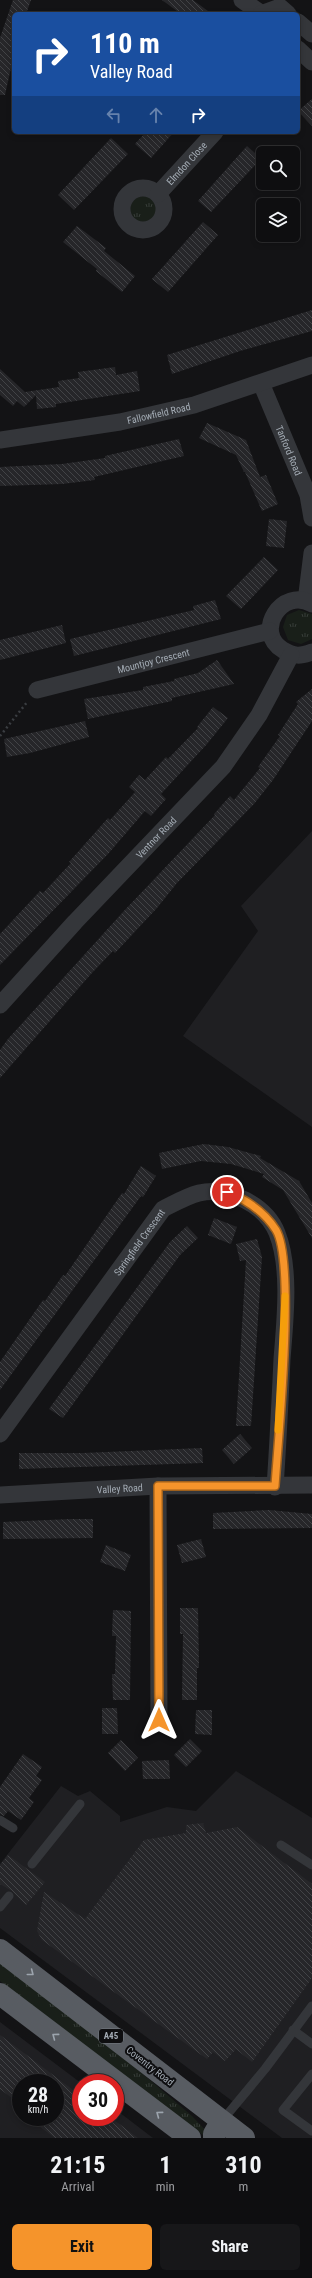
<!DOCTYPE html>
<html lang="en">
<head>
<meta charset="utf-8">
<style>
  body { margin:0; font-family:"Roboto Condensed",sans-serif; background:#171719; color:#f1f3f6; height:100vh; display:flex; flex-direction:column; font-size:15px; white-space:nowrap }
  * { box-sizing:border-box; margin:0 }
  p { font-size:13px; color:#9b9c9f }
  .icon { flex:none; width:22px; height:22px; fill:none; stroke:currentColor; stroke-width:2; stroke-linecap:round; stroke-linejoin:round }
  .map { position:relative; height:2138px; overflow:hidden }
  .panel { display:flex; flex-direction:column; background:#0e0e10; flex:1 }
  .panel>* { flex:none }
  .hud { position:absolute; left:12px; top:12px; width:288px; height:122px; border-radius:6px; box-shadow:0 2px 6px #0003,0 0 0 1px #2e2e30; background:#1a4fa0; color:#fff; overflow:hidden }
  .controls { position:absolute; left:256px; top:146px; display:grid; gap:8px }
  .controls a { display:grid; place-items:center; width:44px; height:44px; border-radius:6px; background:#0e0e10; box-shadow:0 2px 6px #0003,0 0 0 1px #2e2e30; font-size:20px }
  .speed { position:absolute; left:12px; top:2074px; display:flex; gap:8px; font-size:20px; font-weight:700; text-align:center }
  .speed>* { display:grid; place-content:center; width:52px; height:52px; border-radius:50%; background:#0e0e10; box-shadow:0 2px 6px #0003,0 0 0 1px #2e2e30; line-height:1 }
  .speed small { font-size:10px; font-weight:400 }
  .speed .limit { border:6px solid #d22; background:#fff; color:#111 }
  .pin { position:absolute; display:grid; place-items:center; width:34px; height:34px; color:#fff; margin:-17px; border:2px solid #fff; border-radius:50%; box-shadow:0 1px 4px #0007 }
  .me { position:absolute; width:44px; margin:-22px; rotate:0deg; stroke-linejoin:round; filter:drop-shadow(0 0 3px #0008) }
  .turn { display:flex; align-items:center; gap:14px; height:84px; padding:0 12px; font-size:18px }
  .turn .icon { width:52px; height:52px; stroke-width:2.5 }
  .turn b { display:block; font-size:28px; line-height:34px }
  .lanes { display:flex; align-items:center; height:38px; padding:0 12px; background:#0003; justify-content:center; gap:20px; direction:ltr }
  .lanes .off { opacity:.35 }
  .eta { display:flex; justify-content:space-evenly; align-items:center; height:68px; text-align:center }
  .eta b { font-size:24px; font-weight:700; line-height:28px }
  .action { display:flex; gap:8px; margin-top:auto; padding:8px 12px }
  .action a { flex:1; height:46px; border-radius:6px; background:#f5942b; color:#111; font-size:16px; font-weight:700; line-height:46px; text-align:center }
  .action a+a { background:#171719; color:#f1f3f6 }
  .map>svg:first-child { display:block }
  .built { fill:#1f1f22; fill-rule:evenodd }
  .grass { fill:url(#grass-tufts) }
  .building { fill:url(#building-back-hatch) }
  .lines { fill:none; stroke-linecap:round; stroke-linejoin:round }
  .path { stroke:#3a3d41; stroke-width:2.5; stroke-dasharray:2 3; stroke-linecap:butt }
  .service { stroke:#34363a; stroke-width:9 }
  .minor { stroke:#34363a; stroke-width:17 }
  .trunk { stroke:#585c62; stroke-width:22 }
  .oneway { stroke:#9ca4ad }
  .route-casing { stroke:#9f601c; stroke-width:10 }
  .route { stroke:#f5942b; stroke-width:7 }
  .slow { stroke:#f59e0b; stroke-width:7 }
  .labels { text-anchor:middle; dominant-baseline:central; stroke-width:4; stroke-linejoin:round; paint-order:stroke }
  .shield { fill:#0e0e10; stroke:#777d84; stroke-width:1 }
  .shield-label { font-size:9px; font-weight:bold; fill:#a4acb5 }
  .street-label { font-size:10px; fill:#a4acb5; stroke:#0e0e10 }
</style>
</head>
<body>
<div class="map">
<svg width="312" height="2138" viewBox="0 0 312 2138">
  <defs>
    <pattern id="grass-tufts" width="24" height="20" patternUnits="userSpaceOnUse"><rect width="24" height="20" fill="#191f19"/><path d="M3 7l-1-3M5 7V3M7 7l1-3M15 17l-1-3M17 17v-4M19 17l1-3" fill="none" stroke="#373d38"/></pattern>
    <pattern id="building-back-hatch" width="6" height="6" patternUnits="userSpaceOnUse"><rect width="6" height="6" fill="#262629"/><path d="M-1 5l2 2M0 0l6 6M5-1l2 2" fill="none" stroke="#424346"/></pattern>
  </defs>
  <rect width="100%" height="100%" fill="#131315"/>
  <!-- built -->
  <path class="built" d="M312,831V1127L183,1036L258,931L241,906Z
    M236,1771L312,1818V2138H282L0,1928V1864L61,1786L78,1796L90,1791L120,1816V1822L167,1807L196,1811Z
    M0,2022L81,2083V2117H115V2109L153,2138H0ZM21,2083H55V2117H21Z"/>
  <!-- grass -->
  <path class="grass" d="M130 210a14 14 0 1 1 28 0a14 14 0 1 1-28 0Z
    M299,610L312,614V639L301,644L288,640L283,627L287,615Z
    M0,1960L116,2051L192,2116L208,2133L207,2138L0,1981Z"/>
  <!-- building -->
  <path class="building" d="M13,0H31L26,14H14V54L5,95H0V38Z
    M162,0H193L212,14H181Z
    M312,99V126L298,111Z
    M146,132H174L151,158L135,144Z
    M111,138L128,154L74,210L58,195Z
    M247,146L261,159L211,212L198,201Z
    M203,222L218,235L168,292L152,279Z
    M77,226L106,248L104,251L135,276L122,292L96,271L97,269L63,242Z
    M312,310V331L240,351L172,374L167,355Z
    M115,367L116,375L137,371L140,391L56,404V407L37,409L36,395L24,407L17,401L13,406L0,395V369L25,392L59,387L58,381L79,378L78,372Z
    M207,423L246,440L260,477L266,475L278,504L262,511L245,472H244L236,455L199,438Z
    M179,439L184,456L94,477L95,480L62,484L0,486V467L62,464L105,458V456Z
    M269,519L287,521L284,548L266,546Z
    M264,557L278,570L241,609L226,596Z
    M215,600L221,619L74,656L70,639L194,610L193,606Z
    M62,625L66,643L0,660V640Z
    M217,660L234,684L172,698V701L88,719L84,699L143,690V687L174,681V679L198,673Z
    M312,689V721L273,780L254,804L177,883L157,908L115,953L113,951L91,974L0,1078V1050L8,1039L123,912L215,815L214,814L230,796L234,800L260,768L258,767L280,736L278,735L298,704L296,702Z
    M213,707L228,718L207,744L161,794L166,799L151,816L145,811L108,854L0,965V934L40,891L43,893L71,863L69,862L108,818L110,820L135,792L129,787L139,775L145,780L166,757L168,759L198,728L197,727Z
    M85,721L89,737L30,753L7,757L4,739Z
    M204,1144L228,1147L261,1156L260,1158L299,1181L312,1203V1238L283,1190L262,1177L264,1174L231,1164L201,1161L162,1169L159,1153Z
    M141,1166L156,1176L143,1197L141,1196L0,1390V1362L43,1300L45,1301L63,1275L65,1276L122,1193L124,1194Z
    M214,1218L237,1227L231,1244L208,1235Z
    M187,1226L198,1238L180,1255L63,1418L49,1409L170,1242Z
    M257,1239L262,1257L251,1426H236L246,1260L240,1261L236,1244Z
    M240,1434L252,1448L234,1464L222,1450Z
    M202,1448L203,1463L19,1469V1453H83Z
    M269,1510L312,1514V1528L213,1529V1513Z
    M71,1519H93V1538L3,1539V1522Z
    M201,1539L206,1557L182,1563L177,1545Z
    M106,1545L131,1555L125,1571L100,1562Z
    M180,1608H198L199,1668H197V1700H182L183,1634H180Z
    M113,1610L131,1611L130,1700H113L112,1674H115L116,1636H112Z
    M102,1708H117L118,1734H102Z
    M196,1710H212V1735L195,1734Z
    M190,1739L202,1751L186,1767L174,1755Z
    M121,1740L138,1758L125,1771L108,1753Z
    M23,1754L42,1767L36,1776L42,1780L29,1798L34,1802L21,1820L8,1811L4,1816L0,1814V1787Z
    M169,1760L170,1779H143L142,1761Z
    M203,1823L206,1833L237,1827L312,1884V1978L252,2062L236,2049L225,2061L213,2052L207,2059L42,1940L37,1931L44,1892L85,1919L144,1840L186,1833V1825Z
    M8,1855L45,1882L26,1905L12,1891L0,1884V1865Z
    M0,2035L81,2096V2117H110L138,2138H55L27,2117H55V2083H21V2094L16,2101L0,2089Z"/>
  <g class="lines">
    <!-- path -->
    <path class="path" d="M0,736L28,701"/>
    <!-- service -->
    <path class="service" d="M0,1820L13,1828
      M281,1845L312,1865
      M32,1864L80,1804
      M0,1907L9,1896
      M293,2030L312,2044
      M312,2074L283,2110L312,2131
      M221,2122L265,2069L312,2006"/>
    <!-- minor -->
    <g class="minor">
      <path d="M242,0L262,14"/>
      <path d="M261,14L280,7L288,14"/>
      <path d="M298,22L312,34"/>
      <path d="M298,49L312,62"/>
      <circle cx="143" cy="209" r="21"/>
      <path id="s1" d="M158,194L215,132"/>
      <path id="s2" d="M261,383L308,495L312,518"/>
      <path id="s3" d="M0,440L120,422L194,405L312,365"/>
      <path d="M306,601L312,553"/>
      <path d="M312,604C282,586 253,632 283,650C294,657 301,656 312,652"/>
      <path id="s4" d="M37,690L270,631"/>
      <path id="s5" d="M0,1005L75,922L223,767L259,715L291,655"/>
      <path id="s6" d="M0,1434L163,1209C175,1203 187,1196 199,1193C228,1186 266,1205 277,1233C291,1268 285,1321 282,1359C280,1402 278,1444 275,1487"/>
      <path d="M158,1486L159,1720"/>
      <path id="s7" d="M0,1495L158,1486L312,1485"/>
    </g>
    <!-- trunk -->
    <path class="trunk" d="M0,1950L244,2138
      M0,1994L190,2138
      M214,2138V2134L221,2122"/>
  </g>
  <!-- one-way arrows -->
  <defs><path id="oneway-chevron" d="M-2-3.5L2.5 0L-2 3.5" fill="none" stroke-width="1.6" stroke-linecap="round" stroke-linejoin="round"/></defs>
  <g class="oneway">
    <use href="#oneway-chevron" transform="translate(31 1973) rotate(38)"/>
    <use href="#oneway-chevron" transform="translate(55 2036) rotate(-143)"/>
    <use href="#oneway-chevron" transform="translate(159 2114) rotate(-143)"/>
  </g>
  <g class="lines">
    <!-- route casing -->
    <g class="route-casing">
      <path id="route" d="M159,1720L158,1486H275C278,1440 296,1263 276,1230C264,1211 247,1200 227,1192"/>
    </g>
    <!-- route -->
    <use href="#route" class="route"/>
    <!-- slow -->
    <path class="slow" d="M278,1430L285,1296"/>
  </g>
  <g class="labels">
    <!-- shield labels -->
    <rect class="shield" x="99" y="2029" width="24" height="14" rx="3"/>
    <g class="shield-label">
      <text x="111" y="2036">A45</text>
    </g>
    <!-- street labels -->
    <g class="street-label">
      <text stroke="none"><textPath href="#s1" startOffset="42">Elmdon Close</textPath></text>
      <text stroke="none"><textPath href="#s3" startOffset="161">Fallowfield Road</textPath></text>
      <text stroke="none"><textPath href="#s2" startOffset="73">Tanford Road</textPath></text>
      <text stroke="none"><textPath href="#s4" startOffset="120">Mountjoy Crescent</textPath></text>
      <text stroke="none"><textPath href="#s5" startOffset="229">Ventnor Road</textPath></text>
      <text stroke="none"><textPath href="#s6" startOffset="237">Springfield Crescent</textPath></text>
      <text stroke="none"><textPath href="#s7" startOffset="120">Valley Road</textPath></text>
      <text transform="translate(150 2066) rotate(38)">Coventry Road</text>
    </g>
  </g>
</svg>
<div class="controls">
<a><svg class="icon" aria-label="search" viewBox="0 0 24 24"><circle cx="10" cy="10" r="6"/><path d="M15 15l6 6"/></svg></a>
<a><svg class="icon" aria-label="layers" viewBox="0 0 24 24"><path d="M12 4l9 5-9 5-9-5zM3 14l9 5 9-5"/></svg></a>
</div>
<div class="speed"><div>28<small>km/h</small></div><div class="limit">30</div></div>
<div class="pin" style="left:227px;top:1192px;background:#d93025"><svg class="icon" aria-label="arrive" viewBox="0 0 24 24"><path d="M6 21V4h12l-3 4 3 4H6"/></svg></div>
<svg class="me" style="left:159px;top:1720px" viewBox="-20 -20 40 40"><path d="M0-17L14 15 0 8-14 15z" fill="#f5942b" stroke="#fff" stroke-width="4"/></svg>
<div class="hud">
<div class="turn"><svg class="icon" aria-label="right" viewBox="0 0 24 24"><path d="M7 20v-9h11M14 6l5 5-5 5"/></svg><div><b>110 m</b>Valley Road</div></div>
<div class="lanes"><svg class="icon off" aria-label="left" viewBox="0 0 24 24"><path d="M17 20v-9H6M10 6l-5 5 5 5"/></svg><svg class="icon off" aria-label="ahead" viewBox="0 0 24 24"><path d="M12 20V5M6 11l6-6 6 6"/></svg><svg class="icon" aria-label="right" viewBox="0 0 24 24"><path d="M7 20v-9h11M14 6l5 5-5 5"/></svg></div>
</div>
</div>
<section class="panel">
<div class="eta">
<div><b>21:15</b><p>Arrival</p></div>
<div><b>1</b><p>min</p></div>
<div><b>310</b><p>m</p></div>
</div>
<div class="action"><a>Exit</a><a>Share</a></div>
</section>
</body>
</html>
